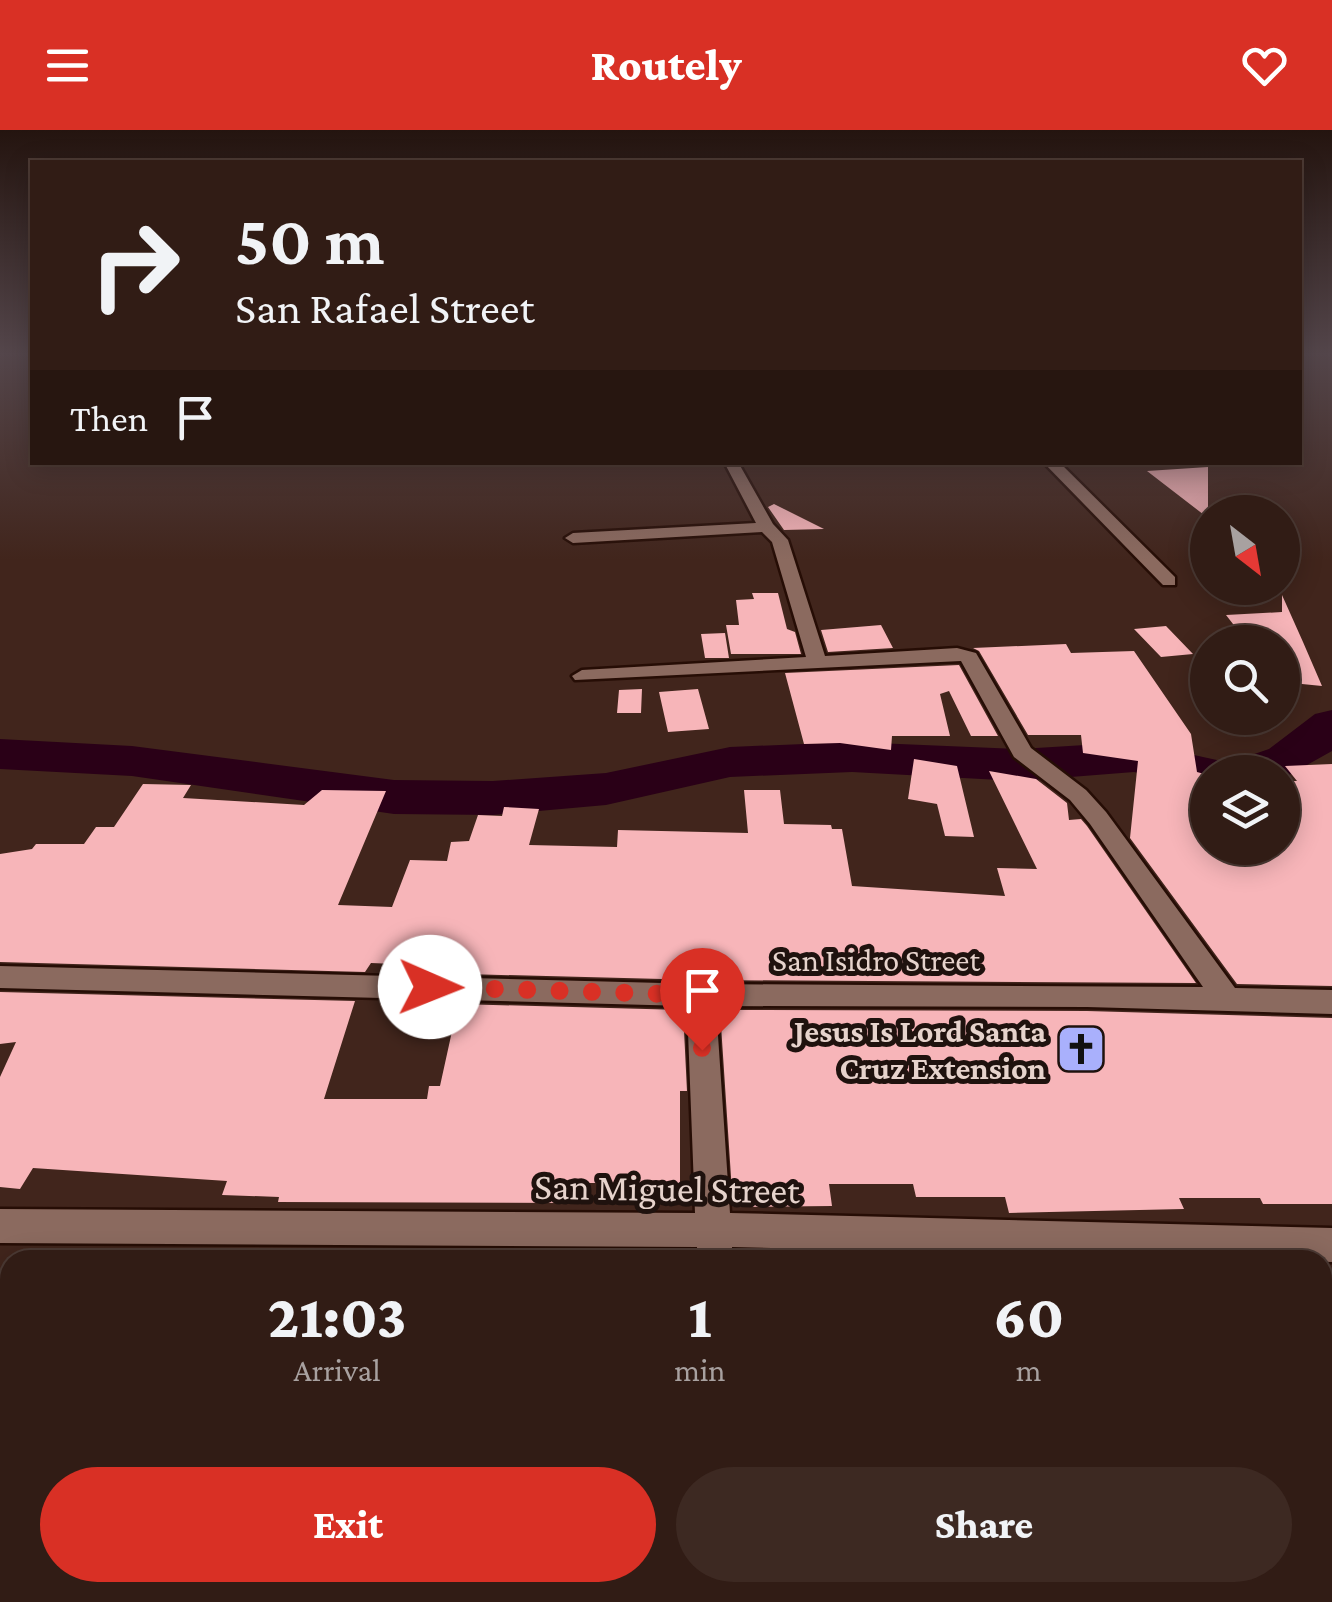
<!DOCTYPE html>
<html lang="en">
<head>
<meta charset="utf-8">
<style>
  body { margin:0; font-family:"Crimson Pro",serif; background:#3d2922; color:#f1f3f6; height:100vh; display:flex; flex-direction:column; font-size:38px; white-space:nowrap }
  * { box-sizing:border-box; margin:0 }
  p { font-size:32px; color:#a8a1a0 }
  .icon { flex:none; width:55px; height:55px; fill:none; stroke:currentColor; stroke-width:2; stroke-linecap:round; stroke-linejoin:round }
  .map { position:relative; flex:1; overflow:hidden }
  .drawer { position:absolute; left:0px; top:1120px; width:1332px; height:352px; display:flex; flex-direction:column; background:#311c15; border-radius:30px 30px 0 0; box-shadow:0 5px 25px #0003,0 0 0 2px #4c3a34 }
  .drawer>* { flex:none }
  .guide { position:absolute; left:30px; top:30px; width:1272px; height:305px; border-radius:0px; box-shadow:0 5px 25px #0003,0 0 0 2px #4c3a34; background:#311c15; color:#f1f3f6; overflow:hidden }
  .needle { width:65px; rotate:149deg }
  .controls { position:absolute; left:1190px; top:365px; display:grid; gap:20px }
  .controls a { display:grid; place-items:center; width:110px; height:110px; border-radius:50%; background:#311c15; box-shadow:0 5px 25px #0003,0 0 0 2px #4c3a34; font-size:50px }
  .pin { position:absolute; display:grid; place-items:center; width:85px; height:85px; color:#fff; margin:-102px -42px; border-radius:50% 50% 50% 0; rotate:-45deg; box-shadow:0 0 10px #0007 }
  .pin .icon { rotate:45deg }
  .me { position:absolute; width:110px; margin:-55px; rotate:91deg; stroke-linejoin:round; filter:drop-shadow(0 0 8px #0008) }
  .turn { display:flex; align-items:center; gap:35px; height:210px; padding:0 40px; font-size:45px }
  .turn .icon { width:130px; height:130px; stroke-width:2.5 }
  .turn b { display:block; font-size:70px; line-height:85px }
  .then { display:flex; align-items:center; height:95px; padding:0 40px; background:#0003; gap:20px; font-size:38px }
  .eta { display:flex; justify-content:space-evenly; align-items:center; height:170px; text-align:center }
  .eta b { font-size:60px; font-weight:800; line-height:70px }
  .primary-button { display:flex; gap:20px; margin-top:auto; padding:20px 40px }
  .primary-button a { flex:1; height:115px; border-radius:60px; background:#d93025; color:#fff; font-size:40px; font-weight:800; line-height:115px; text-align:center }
  .primary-button a+a { background:#3d2922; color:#f1f3f6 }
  header { display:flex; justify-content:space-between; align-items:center; height:130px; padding:0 40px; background:#d93025; color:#fff; font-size:45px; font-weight:800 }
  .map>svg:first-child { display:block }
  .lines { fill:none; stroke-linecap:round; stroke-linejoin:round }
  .river { fill:#2a0017; fill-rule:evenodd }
  .building { fill:#f7b5b9 }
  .minor-casing { stroke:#260d05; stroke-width:5 }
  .minor { fill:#8b6a5f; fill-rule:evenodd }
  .route { stroke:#d93025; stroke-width:18; stroke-dasharray:0 32.4 }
  .labels { text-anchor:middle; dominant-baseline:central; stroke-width:10; stroke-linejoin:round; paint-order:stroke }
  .street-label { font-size:32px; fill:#e6d3cc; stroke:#1f120e }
  .poi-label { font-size:32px; font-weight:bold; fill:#e6d3cc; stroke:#1f120e; text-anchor:end }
  .near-street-label { font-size:38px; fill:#e6d3cc; stroke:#1f120e }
</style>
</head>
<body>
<header><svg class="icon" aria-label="menu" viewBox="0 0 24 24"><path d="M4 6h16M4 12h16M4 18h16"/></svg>Routely<svg class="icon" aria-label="heart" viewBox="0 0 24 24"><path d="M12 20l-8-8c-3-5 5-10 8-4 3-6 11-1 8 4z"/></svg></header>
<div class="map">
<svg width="1332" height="1472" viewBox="0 0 1332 1472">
  <rect width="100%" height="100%" fill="#41251c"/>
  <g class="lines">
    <!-- river -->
    <path class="river" d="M1332,580V621L1282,649V642H1208V659L1134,642L1020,651L852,642L730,647L606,675L493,685L394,684L132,646L0,639V609L132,616L394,650L493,651L606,643L730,617L852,612L1020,619L1134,612L1226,632L1230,638L1234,631L1269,619L1315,584Z"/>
  </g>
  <!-- building -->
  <path class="building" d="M1208,337V388L1147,341Z
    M774,374L824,399L784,400L768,377Z
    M752,463H778L787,499L795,502L801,524H731L726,495H739L736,470L754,469Z
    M1282,465L1303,512L1322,556L1282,552V512H1247L1226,485L1282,482Z
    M881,495L893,518L828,522L821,500Z
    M1166,496L1193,524L1161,527L1134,499Z
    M725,503L729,528H705L701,504Z
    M1066,514L1071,523L1134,521L1191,604L1197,642L1208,645V718H1282V651H1297L1285,636L1332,634V856L1237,854L1130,708L1138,631L1083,623L1081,605H1028L979,521L973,518Z
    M959,535L998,606H971L949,561L940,564L950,606H892L891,620L840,613L804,614L785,543Z
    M642,559L641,583H617L619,560Z
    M698,559L709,599L668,602L659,562Z
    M914,629L957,636L974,707L945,706L937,674L908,669Z
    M989,641L1036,649L1067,673L1069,690L1081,689L1087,696L1196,853L701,850L465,844L467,837L371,833L365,842L0,832V724L32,719L36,714H84L96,697H114L143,654L191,655L183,668L304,675L322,660L386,661L338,775L392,777L410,730L447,731L451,712L469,711L478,685L502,686L504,677L539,679L529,715L617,717L618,700L748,703L744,660H780L784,694L831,695L832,699H842L852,756L1005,766L997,738L1037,739Z
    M0,862L355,871L324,969H427L429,956H440L458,874L683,880L687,961H680V1072H637L638,1053H578L576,1073L278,1072L279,1067L222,1065L227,1051L33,1038L20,1059L0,1057V947L16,912L0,914Z
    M720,880L1087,881L1332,888V1074H1263L1260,1068H1179L1184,1079L1009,1083L1005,1067H916L913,1054H829L832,1076L733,1077Z"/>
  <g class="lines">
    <!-- minor casing -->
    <g class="minor-casing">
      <path id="minor" d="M724,332H738L773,394L788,410L825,526L957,518L976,523L1031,618L1086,660L1106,682L1235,858L1332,860V884L1087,877L716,876L730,1083L1332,1098V1132L732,1117L733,1130H697V1117L0,1113V1079L695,1083L687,876L0,858V836L701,854L1203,857L1090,694L1070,670L1014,627L961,531L575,550L572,546L582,540L806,527L772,412L762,402L573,413L565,408L573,403L756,393Z
        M1043,332H1059L1175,447V455H1163Z
        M710,1462H754V1472H710Z
        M1114,1462H1158L1162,1472H1118Z"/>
    </g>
    <!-- minor -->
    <use href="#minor" class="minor"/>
  </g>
  <!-- sky -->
  <linearGradient id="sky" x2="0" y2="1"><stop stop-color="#24140f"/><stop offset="0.52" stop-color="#54464b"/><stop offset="1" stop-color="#54464b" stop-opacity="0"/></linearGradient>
  <rect width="1332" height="430" fill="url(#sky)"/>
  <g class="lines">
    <!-- route -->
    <path class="route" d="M430,857L701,865L702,920"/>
  </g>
  <!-- icons -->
  <defs>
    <g id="church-square" transform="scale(2.5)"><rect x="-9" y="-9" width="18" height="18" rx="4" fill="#a9b0fc" stroke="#1f120e"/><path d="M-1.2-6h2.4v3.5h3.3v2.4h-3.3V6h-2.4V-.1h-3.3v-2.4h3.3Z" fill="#111"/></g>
  </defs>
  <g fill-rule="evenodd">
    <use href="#church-square" x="1081" y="919"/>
  </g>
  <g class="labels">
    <!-- street labels -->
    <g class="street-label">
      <text x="876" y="830">San Isidro Street</text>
    </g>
    <!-- poi labels -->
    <g class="poi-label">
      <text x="1046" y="901">Jesus Is Lord Santa<tspan x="1046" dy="37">Cruz Extension</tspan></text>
    </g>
    <!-- near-street labels -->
    <g class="near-street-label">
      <text transform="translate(667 1058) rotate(1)">San Miguel Street</text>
    </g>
  </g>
</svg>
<div class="controls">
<a><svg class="needle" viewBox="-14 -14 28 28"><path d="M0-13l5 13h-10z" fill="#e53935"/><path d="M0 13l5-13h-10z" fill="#a8a1a0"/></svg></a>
<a><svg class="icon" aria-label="search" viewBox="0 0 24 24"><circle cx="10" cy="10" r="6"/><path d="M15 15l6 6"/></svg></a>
<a><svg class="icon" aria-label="layers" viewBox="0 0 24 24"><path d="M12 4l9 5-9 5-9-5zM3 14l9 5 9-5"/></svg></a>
</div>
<div class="pin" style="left:702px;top:920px;background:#d93025"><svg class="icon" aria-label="arrive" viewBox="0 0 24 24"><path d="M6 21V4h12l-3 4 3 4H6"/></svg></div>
<svg class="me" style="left:430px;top:857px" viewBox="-20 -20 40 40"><circle r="19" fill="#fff"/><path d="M0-13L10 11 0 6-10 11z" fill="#d93025"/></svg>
<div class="guide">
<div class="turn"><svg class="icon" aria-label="right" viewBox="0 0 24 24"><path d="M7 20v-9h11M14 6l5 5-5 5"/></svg><div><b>50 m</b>San Rafael Street</div></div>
<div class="then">Then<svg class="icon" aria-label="arrive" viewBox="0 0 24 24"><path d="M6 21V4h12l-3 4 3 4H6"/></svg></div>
</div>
<section class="drawer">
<div class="eta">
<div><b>21:03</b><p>Arrival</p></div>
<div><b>1</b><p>min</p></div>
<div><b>60</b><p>m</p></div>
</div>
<div class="primary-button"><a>Exit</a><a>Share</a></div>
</section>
</div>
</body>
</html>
